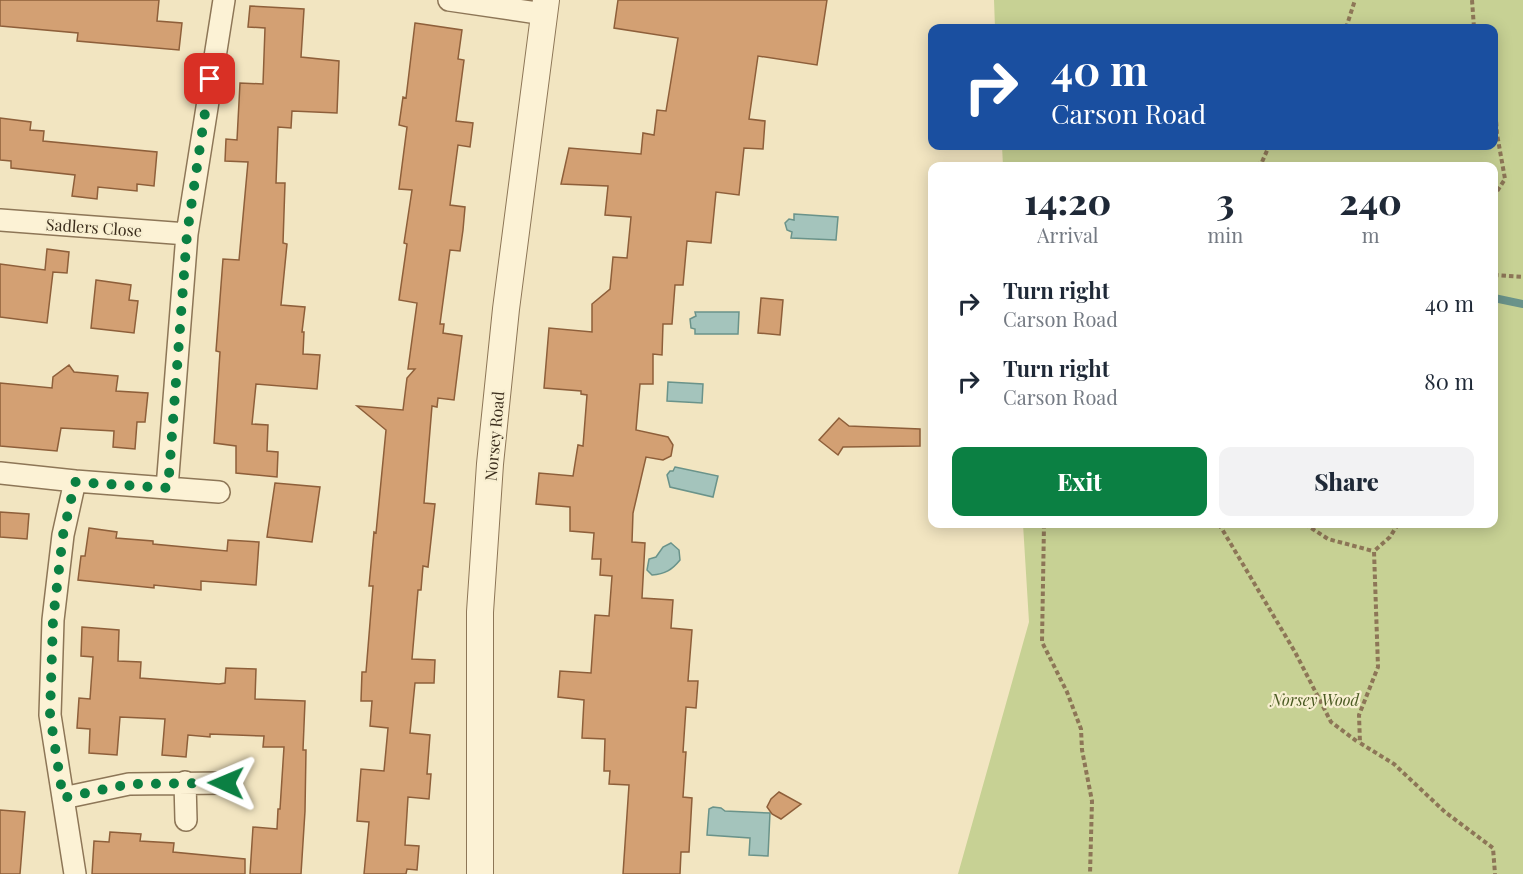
<!DOCTYPE html>
<html lang="en">
<head>
<meta charset="utf-8">
<style>
  body { margin:0; font-family:"Playfair Display",serif; background:#f2f2f3; color:#1f2937; height:100vh; display:flex; flex-direction:column; font-size:22px; white-space:nowrap }
  * { box-sizing:border-box; margin:0 }
  p { font-size:20px; color:#747a83 }
  .icon { flex:none; width:33px; height:33px; fill:none; stroke:currentColor; stroke-width:2; stroke-linecap:round; stroke-linejoin:round }
  .map { position:relative; flex:1; overflow:hidden }
  .sheet { position:absolute; left:928px; top:162px; width:570px; height:366px; display:flex; flex-direction:column; background:#fff; border-radius:12px; box-shadow:0 3px 15px #0003 }
  .sheet>* { flex:none }
  .guide { position:absolute; left:928px; top:24px; width:570px; height:126px; border-radius:12px; box-shadow:0 3px 15px #0003; background:#1a4fa0; color:#fff; overflow:hidden }
  .pin { position:absolute; display:grid; place-items:center; width:51px; height:51px; color:#fff; margin:-26px; border-radius:12px; box-shadow:0 3px 9px #0006 }
  .me { position:absolute; width:66px; margin:-33px; rotate:271deg; stroke-linejoin:round; filter:drop-shadow(0 0 4px #0008) }
  .turn { display:flex; align-items:center; gap:21px; height:126px; padding:0 24px; font-size:27px }
  .turn .icon { width:78px; height:78px; stroke-width:2.5 }
  .turn b { display:block; font-size:42px; line-height:51px }
  .eta { display:flex; justify-content:space-evenly; align-items:center; height:102px; text-align:center }
  .eta b { font-size:36px; font-weight:800; line-height:42px }
  .button { display:flex; gap:12px; margin-top:auto; padding:12px 24px }
  .button a { flex:1; height:69px; border-radius:12px; background:#0b8043; color:#fff; font-size:24px; font-weight:800; line-height:69px; text-align:center }
  .button a+a { background:#f2f2f3; color:#1f2937 }
  ul { padding:0; list-style:none }
  li { display:flex; align-items:center; gap:18px; height:78px; padding:0 24px }
  li div { flex:1 }
  li b { display:block; font-size:22px }
  li em { font-style:normal }
  .map>svg:first-child { display:block }
  .green { fill:#c7d194 }
  .water { fill:#a4c4bc; stroke:#6a938a; stroke-width:1.5 }
  .lines { fill:none; stroke-linecap:round; stroke-linejoin:round }
  .stream { stroke:#6a938a; stroke-width:8 }
  .building { fill:#d3a073; stroke:#8e5f3a; stroke-width:1.5 }
  .minor-casing { stroke:#8d7657; stroke-width:24 }
  .tertiary-casing { stroke:#8d7657; stroke-width:28 }
  .path { stroke:#8d7657; stroke-width:4; stroke-dasharray:4.5 3; stroke-linecap:butt }
  .minor { stroke:#fcf2d5; stroke-width:21 }
  .tertiary { stroke:#fcf2d5; stroke-width:26 }
  .route { stroke:#0b8043; stroke-width:10; stroke-dasharray:0 18 }
  .labels { text-anchor:middle; dominant-baseline:central; stroke-width:4.5; stroke-linejoin:round; paint-order:stroke }
  .street-label { font-size:16px; fill:#3b2d1c; stroke:#f8efd1 }
  .park-label { font-size:16px; font-style:italic; fill:#495921; stroke:#f8efd1 }
</style>
</head>
<body>
<div class="map">
<svg width="1523" height="874" viewBox="0 0 1523 874">
  <rect width="100%" height="100%" fill="#f2e5c1"/>
  <!-- green -->
  <path class="green" d="M994,0H1523V874H958L1029,622L1023,524H1494V166H1003L1002,146H1494V28H995Z"/>
  <!-- water -->
  <path class="water" d="M794,214L838,217L836,240L791,238L792,232L787,230L785,223L789,219L794,220Z
    M695,312H739L738,334H695V329L691,328L690,319L696,316Z
    M668,382L703,384L702,403L667,401Z
    M675,467L718,476L713,497L670,487L667,475L670,471H673Z
    M671,543L679,550L680,560C672,570 665,574 652,575L647,570L649,559L656,557L663,547Z
    M713,807L721,808L725,811L770,813L768,856L749,855L750,838L707,835L709,809Z"/>
  <g class="lines">
    <!-- stream -->
    <path class="stream" d="M1494,298L1523,304"/>
  </g>
  <!-- building -->
  <path class="building" d="M0,0H159L157,21L182,23L179,50L77,41L78,33L0,26Z
    M618,0H827L817,65L758,56L749,119L765,121L763,149L744,148L739,195L716,192L711,243L687,241L683,285H675L672,324H663L662,355L653,354V384H640L636,430L668,437L673,445L671,456L663,460L646,457L633,513L632,542L645,543L642,598L673,600L671,628L692,630L688,681H698L696,708L686,707L683,752H686L683,797L692,798L689,852H681L680,874H623L629,785L609,784L610,771H604L605,739L582,738L584,700L558,697L560,671L591,673L595,615L609,616L612,576L600,575L601,559H592L594,533L570,531V507L536,504L539,473L573,476L578,445L583,446L587,395L581,394V391L544,388L549,328L592,332V304L610,289L613,257L627,258L631,217L605,215L608,186L561,184L569,148L641,154L643,133L654,135L657,110L666,111L678,38L614,28Z
    M250,6L304,9L301,57L339,61L337,113L292,111L291,128L278,127L276,183H285L283,243L287,244L281,305L305,307L302,332H304L303,354L320,355L317,389L256,384L252,424L268,425L267,451L278,452L277,477L236,473V446L214,443L220,352L216,351L223,259L239,260L248,162L225,161L226,139L237,140L240,83L263,84L265,28L248,27Z
    M415,23L462,30L458,59L464,60L456,121L473,123L470,147L458,145L450,205L465,207L463,230L460,251L450,250L440,324H444L443,333L462,336L454,400L438,398L437,407L432,406L424,503L435,504L428,567L423,566L421,590H418L412,659L435,660L434,683H415L410,733L430,735L427,774H431L429,799L408,797L405,845L419,846L417,870L407,869L406,874H364L369,822L357,821L361,769L384,771L388,728L370,726L372,701H361L362,672H366L373,586H369L374,532L376,533L386,430L357,406L403,410L407,378L415,369H408L417,303L399,300L407,244L404,243L412,190L399,189L407,127L399,125L403,97L406,98Z
    M0,118L31,122L30,130L44,131L43,141L157,152L154,186L137,184V191L98,187L97,199L72,196L75,175L11,168V161L0,160Z
    M47,249L69,252L67,273L53,272L47,323L0,317V264L45,270Z
    M96,280L131,285L129,300L138,301L134,333L91,328Z
    M761,298L783,300L780,335L758,333Z
    M69,365L74,372L118,376L116,391L148,393L145,422H137L135,449L113,447L114,431L61,428L57,451L0,446V383L52,388L53,377Z
    M839,418L849,426L920,429V446L843,447L838,455L819,440Z
    M275,483L320,487L312,542L267,537Z
    M0,512L29,514L27,539L0,537Z
    M89,528L117,532L116,538L153,541V544L227,551L228,540L259,542L256,585L201,581V590L154,585V588L78,580L81,556H85Z
    M82,627L119,630L118,661L141,662L140,678L219,684L225,683L226,668L256,669L255,699L305,701L303,750H306L305,811L301,874H250L253,827L277,829L278,809H280L284,747H263L264,736L210,734V737L188,735L186,757L162,755L165,719L120,717L117,755L89,753L90,729L77,728L79,698L90,699L93,657L81,656Z
    M779,792L801,804L781,819L772,814L767,807L771,799Z
    M0,810L25,812L20,874H0Z
    M110,832L141,834L140,841L174,843L173,852L245,859V874H92L94,841L109,842Z"/>
  <g class="lines">
    <!-- minor casing -->
    <g class="minor-casing">
      <path id="minor" d="M449,0L544,14
        M0,220L187,234
        M0,473L75,481
        M167,488L219,492
        M185,782L186,820
        M63,798L129,784L226,783
        M75,874L50,715L53,620L63,535L75,481L167,488L187,234L224,0"/>
    </g>
    <!-- tertiary casing -->
    <g class="tertiary-casing">
      <path id="tertiary" d="M480,874V612L490,464L506,309L546,0"/>
    </g>
    <!-- path -->
    <path class="path" d="M1472,0L1474,28
      M1346,28L1355,0
      M1494,92L1497,134L1505,179L1494,196
      M1256,166L1262,162L1269,146
      M1494,275L1523,277
      M1044,524L1042,642L1067,692L1081,729L1082,750L1092,801L1090,874
      M1219,524L1295,652L1331,722L1359,743
      M1305,524L1328,539L1373,551
      M1398,524L1390,537L1374,551L1378,667L1359,715L1360,743L1394,764L1445,812L1493,848L1495,874"/>
    <!-- minor -->
    <use href="#minor" class="minor"/>
    <!-- tertiary -->
    <use href="#tertiary" class="tertiary"/>
  </g>
  <g class="lines">
    <!-- route -->
    <path class="route" d="M210,79L187,234L168,488L75,482L63,535L53,620L50,715L63,798L129,784L226,783"/>
  </g>
  <g class="labels">
    <!-- street labels -->
    <g class="street-label">
      <text transform="translate(94 227) rotate(4)">Sadlers Close</text>
      <text transform="translate(494 436) rotate(-85)">Norsey Road</text>
    </g>
    <!-- park labels -->
    <g class="park-label">
      <text x="1315" y="699">Norsey Wood</text>
    </g>
  </g>
</svg>
<div class="pin" style="left:210px;top:79px;background:#d93025"><svg class="icon" aria-label="arrive" viewBox="0 0 24 24"><path d="M6 21V4h12l-3 4 3 4H6"/></svg></div>
<svg class="me" style="left:226px;top:783px" viewBox="-20 -20 40 40"><path d="M0-17L14 15 0 8-14 15z" fill="#0b8043" stroke="#fff" stroke-width="4"/></svg>
<div class="guide">
<div class="turn"><svg class="icon" aria-label="right" viewBox="0 0 24 24"><path d="M7 20v-9h11M14 6l5 5-5 5"/></svg><div><b>40 m</b>Carson Road</div></div>
</div>
<section class="sheet">
<div class="eta">
<div><b>14:20</b><p>Arrival</p></div>
<div><b>3</b><p>min</p></div>
<div><b>240</b><p>m</p></div>
</div>
<ul>
<li><svg class="icon" aria-label="right" viewBox="0 0 24 24"><path d="M7 20v-9h11M14 6l5 5-5 5"/></svg><div><b>Turn right</b><p>Carson Road</p></div><em>40 m</em></li>
<li><svg class="icon" aria-label="right" viewBox="0 0 24 24"><path d="M7 20v-9h11M14 6l5 5-5 5"/></svg><div><b>Turn right</b><p>Carson Road</p></div><em>80 m</em></li>
</ul>
<div class="button"><a>Exit</a><a>Share</a></div>
</section>
</div>
</body>
</html>
